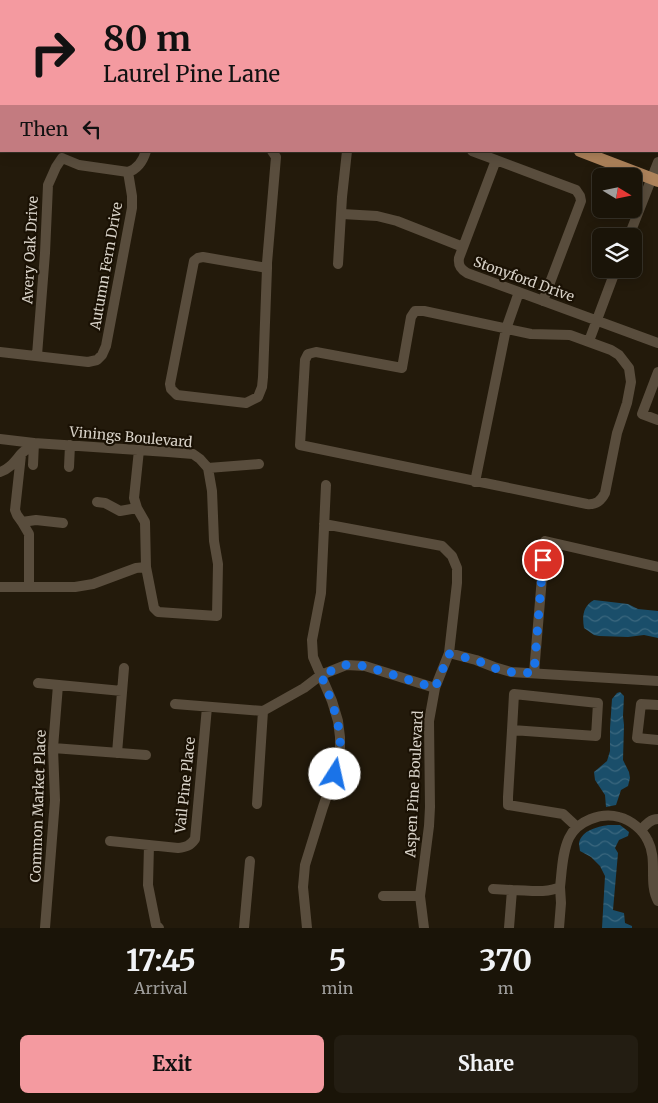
<!DOCTYPE html>
<html lang="en">
<head>
<meta charset="utf-8">
<style>
  body { margin:0; font-family:Merriweather,serif; background:#231d12; color:#f1f3f6; height:100vh; display:flex; flex-direction:column; font-size:19px; white-space:nowrap }
  * { box-sizing:border-box; margin:0 }
  p { font-size:16px; color:#9f9e9c }
  .icon { flex:none; width:28px; height:28px; fill:none; stroke:currentColor; stroke-width:2; stroke-linecap:round; stroke-linejoin:round }
  .map { position:relative; height:928px; overflow:hidden }
  .drawer { display:flex; flex-direction:column; background:#1a1408; flex:1 }
  .drawer>* { flex:none }
  .banner { position:absolute; left:0px; top:0px; width:659px; height:152px; box-shadow:0 2px 12px #0003,0 0 0 1px #383329; background:#f49aa0; color:#111; overflow:hidden }
  .needle { width:32px; rotate:100deg }
  .tools { position:absolute; left:592px; top:168px; display:grid; gap:10px }
  .tools a { display:grid; place-items:center; width:50px; height:50px; border-radius:8px; background:#1a1408; box-shadow:0 2px 12px #0003,0 0 0 1px #383329; font-size:25px }
  .pin { position:absolute; display:grid; place-items:center; width:42px; height:42px; color:#fff; margin:-21px; border:2px solid #fff; border-radius:50%; box-shadow:0 1px 5px #0007 }
  .me { position:absolute; width:55px; margin:-28px; rotate:10deg; stroke-linejoin:round; filter:drop-shadow(0 0 4px #0008) }
  .turn { display:flex; align-items:center; gap:18px; height:105px; padding:0 20px; font-size:22px }
  .turn .icon { width:65px; height:65px; stroke-width:2.5 }
  .turn b { display:block; font-size:35px; line-height:42px }
  .then { display:flex; align-items:center; height:48px; padding:0 20px; background:#0003; gap:10px; font-size:19px }
  .eta { display:flex; justify-content:space-evenly; align-items:center; height:85px; text-align:center }
  .eta b { font-size:30px; font-weight:700; line-height:35px }
  .cta { display:flex; gap:10px; margin-top:auto; padding:10px 20px }
  .cta a { flex:1; height:58px; border-radius:8px; background:#f49aa0; color:#111; font-size:20px; font-weight:700; line-height:58px; text-align:center }
  .cta a+a { background:#231d12; color:#f1f3f6 }
  .map>svg:first-child { display:block }
  .water { fill:url(#water-waves) }
  .lines { fill:none; stroke-linecap:round; stroke-linejoin:round }
  .minor { stroke:#594d3d; stroke-width:10 }
  .major { stroke:#ae835b; stroke-width:12 }
  .route { stroke:#1a73e8; stroke-width:9; stroke-dasharray:0 16.2 }
  .labels { text-anchor:middle; dominant-baseline:central; stroke-width:4.5; stroke-linejoin:round; paint-order:stroke }
  .street-label { font-size:14px; fill:#d8d2c8; stroke:#1a1104 }
</style>
</head>
<body>
<div class="map">
<svg width="658" height="928" viewBox="0 0 658 928">
  <defs>
    <pattern id="water-waves" width="16" height="10" patternUnits="userSpaceOnUse" patternTransform="scale(1.25)"><rect width="16" height="10" fill="#1a4e6a"/><path d="M0 5q4-4 8 0t8 0" fill="none" stroke="#3b677e"/></pattern>
  </defs>
  <rect width="100%" height="100%" fill="#231a0b"/>
  <!-- water -->
  <path class="water" d="M594,600L628,604L638,609L658,611V638L644,635L628,637L599,636L594,635L584,628C582,616 583,606 594,600Z
    M620,692L624,696L623,716L624,725L623,760L629,772L630,778L628,786L621,790L616,805L606,807L605,795L595,780L594,772L607,761L610,751V728L612,699L617,693Z
    M608,825H620L629,832L628,836L619,840L615,848L618,853L613,910L624,913L625,923L632,926V928H602L605,876L600,866L591,857L580,851C580,850 579,844 579,843C582,830 597,827 608,825Z"/>
  <g class="lines">
    <!-- minor -->
    <path class="minor" d="M573,0L574,1
      M59,1V0
      M472,151L576,190L580,196L581,201L543,301
      M62,158L79,165L128,172
      M496,160L459,258C458,265 460,269 467,273L658,343
      M128,172C138,169 143,161 146,151
      M342,214L377,216L397,221L463,247
      M629,236L658,162
      M338,264L342,197L347,151
      M267,268L203,257L198,258L194,261L170,384L171,389L177,395L246,403L258,397L262,387L263,377L267,268V263L276,157L272,151
      M415,311H424L531,334L570,335L611,350L619,355L629,368L631,382L627,403L617,433L605,493C601,501 596,505 587,504L300,445L305,360L308,354L316,352L402,368L411,317Z
      M589,341L616,269
      M0,352L88,362L97,360L102,355L106,346L132,208V196L128,172
      M37,355L45,253L48,185L56,167L62,158
      M658,372L642,414L658,420
      M0,439L34,443L33,465
      M21,455L15,510L17,515L22,522L29,534V587
      M69,467L70,445
      M208,468L259,464
      M0,472C10,469 15,461 21,454C25,450 30,447 34,443L168,452L193,454L200,459L208,468L212,491L214,541L218,564L217,616L158,612L154,608L146,567L145,522L137,508L134,498L139,450
      M475,482L506,329L519,292
      M97,502L105,503L120,511L137,508
      M22,522L36,520L63,523
      M324,524L442,546L452,556L457,568V583L449,653L435,688L429,721L430,807L429,826L420,896L424,928
      M0,587H75L93,584L136,568L146,567
      M449,653L476,660L494,667L511,672L658,681
      M534,673L545,541L658,567
      M38,683L122,691
      M514,694L598,703L596,736L512,730Z
      M175,704L263,711L304,688L321,675L346,665L365,666L435,688
      M658,705L641,704L637,738L658,740
      M512,730L508,797V805L563,814L577,827
      M53,748L146,755
      M117,753L124,668
      M257,804L263,711
      M641,830C646,824 651,819 658,819
      M110,841L178,848C186,847 190,846 195,839L207,707
      M149,845L148,885L156,925L159,928
      M493,889L512,890
      M383,896H420
      M45,928L55,800L53,748L58,685
      M244,928L250,861
      M307,928L303,887L305,865L323,807L335,773L340,755V737L338,721L332,701L313,657L312,640L321,593L326,485
      M509,928L512,890C527,890 546,894 560,887C562,871 562,853 569,838C577,821 601,812 619,817C631,820 643,830 648,841C658,860 648,883 658,901
      M559,928L561,903L560,887"/>
    <!-- major -->
    <path class="major" d="M168,0L172,1
      M580,151L658,181"/>
  </g>
  <g class="lines">
    <!-- route -->
    <path class="route" d="M335,774C337,767 339,761 340,754C342,726 332,701 321,675L346,665L365,666L435,688L449,654L476,660L494,668L511,672L534,673L543,560"/>
  </g>
  <g class="labels">
    <!-- street labels -->
    <g class="street-label">
      <text transform="translate(30 250) rotate(-87)">Avery Oak Drive</text>
      <text transform="translate(106 266) rotate(-80)">Autumn Fern Drive</text>
      <text transform="translate(524 279) rotate(20)">Stonyford Drive</text>
      <text transform="translate(131 437) rotate(5)">Vinings Boulevard</text>
      <text transform="translate(414 784) rotate(-87)">Aspen Pine Boulevard</text>
      <text transform="translate(185 785) rotate(-84)">Vail Pine Place</text>
      <text transform="translate(38 806) rotate(-88)">Common Market Place</text>
    </g>
  </g>
</svg>
<div class="tools">
<a><svg class="needle" viewBox="-14 -14 28 28"><path d="M0-13l5 13h-10z" fill="#e53935"/><path d="M0 13l5-13h-10z" fill="#9f9e9c"/></svg></a>
<a><svg class="icon" aria-label="layers" viewBox="0 0 24 24"><path d="M12 4l9 5-9 5-9-5zM3 14l9 5 9-5"/></svg></a>
</div>
<div class="pin" style="left:543px;top:560px;background:#d93025"><svg class="icon" aria-label="arrive" viewBox="0 0 24 24"><path d="M6 21V4h12l-3 4 3 4H6"/></svg></div>
<svg class="me" style="left:335px;top:774px" viewBox="-20 -20 40 40"><circle r="19" fill="#fff"/><path d="M0-13L10 11 0 6-10 11z" fill="#1a73e8"/></svg>
<div class="banner">
<div class="turn"><svg class="icon" aria-label="right" viewBox="0 0 24 24"><path d="M7 20v-9h11M14 6l5 5-5 5"/></svg><div><b>80 m</b>Laurel Pine Lane</div></div>
<div class="then">Then<svg class="icon" aria-label="left" viewBox="0 0 24 24"><path d="M17 20v-9H6M10 6l-5 5 5 5"/></svg></div>
</div>
</div>
<section class="drawer">
<div class="eta">
<div><b>17:45</b><p>Arrival</p></div>
<div><b>5</b><p>min</p></div>
<div><b>370</b><p>m</p></div>
</div>
<div class="cta"><a>Exit</a><a>Share</a></div>
</section>
</body>
</html>
